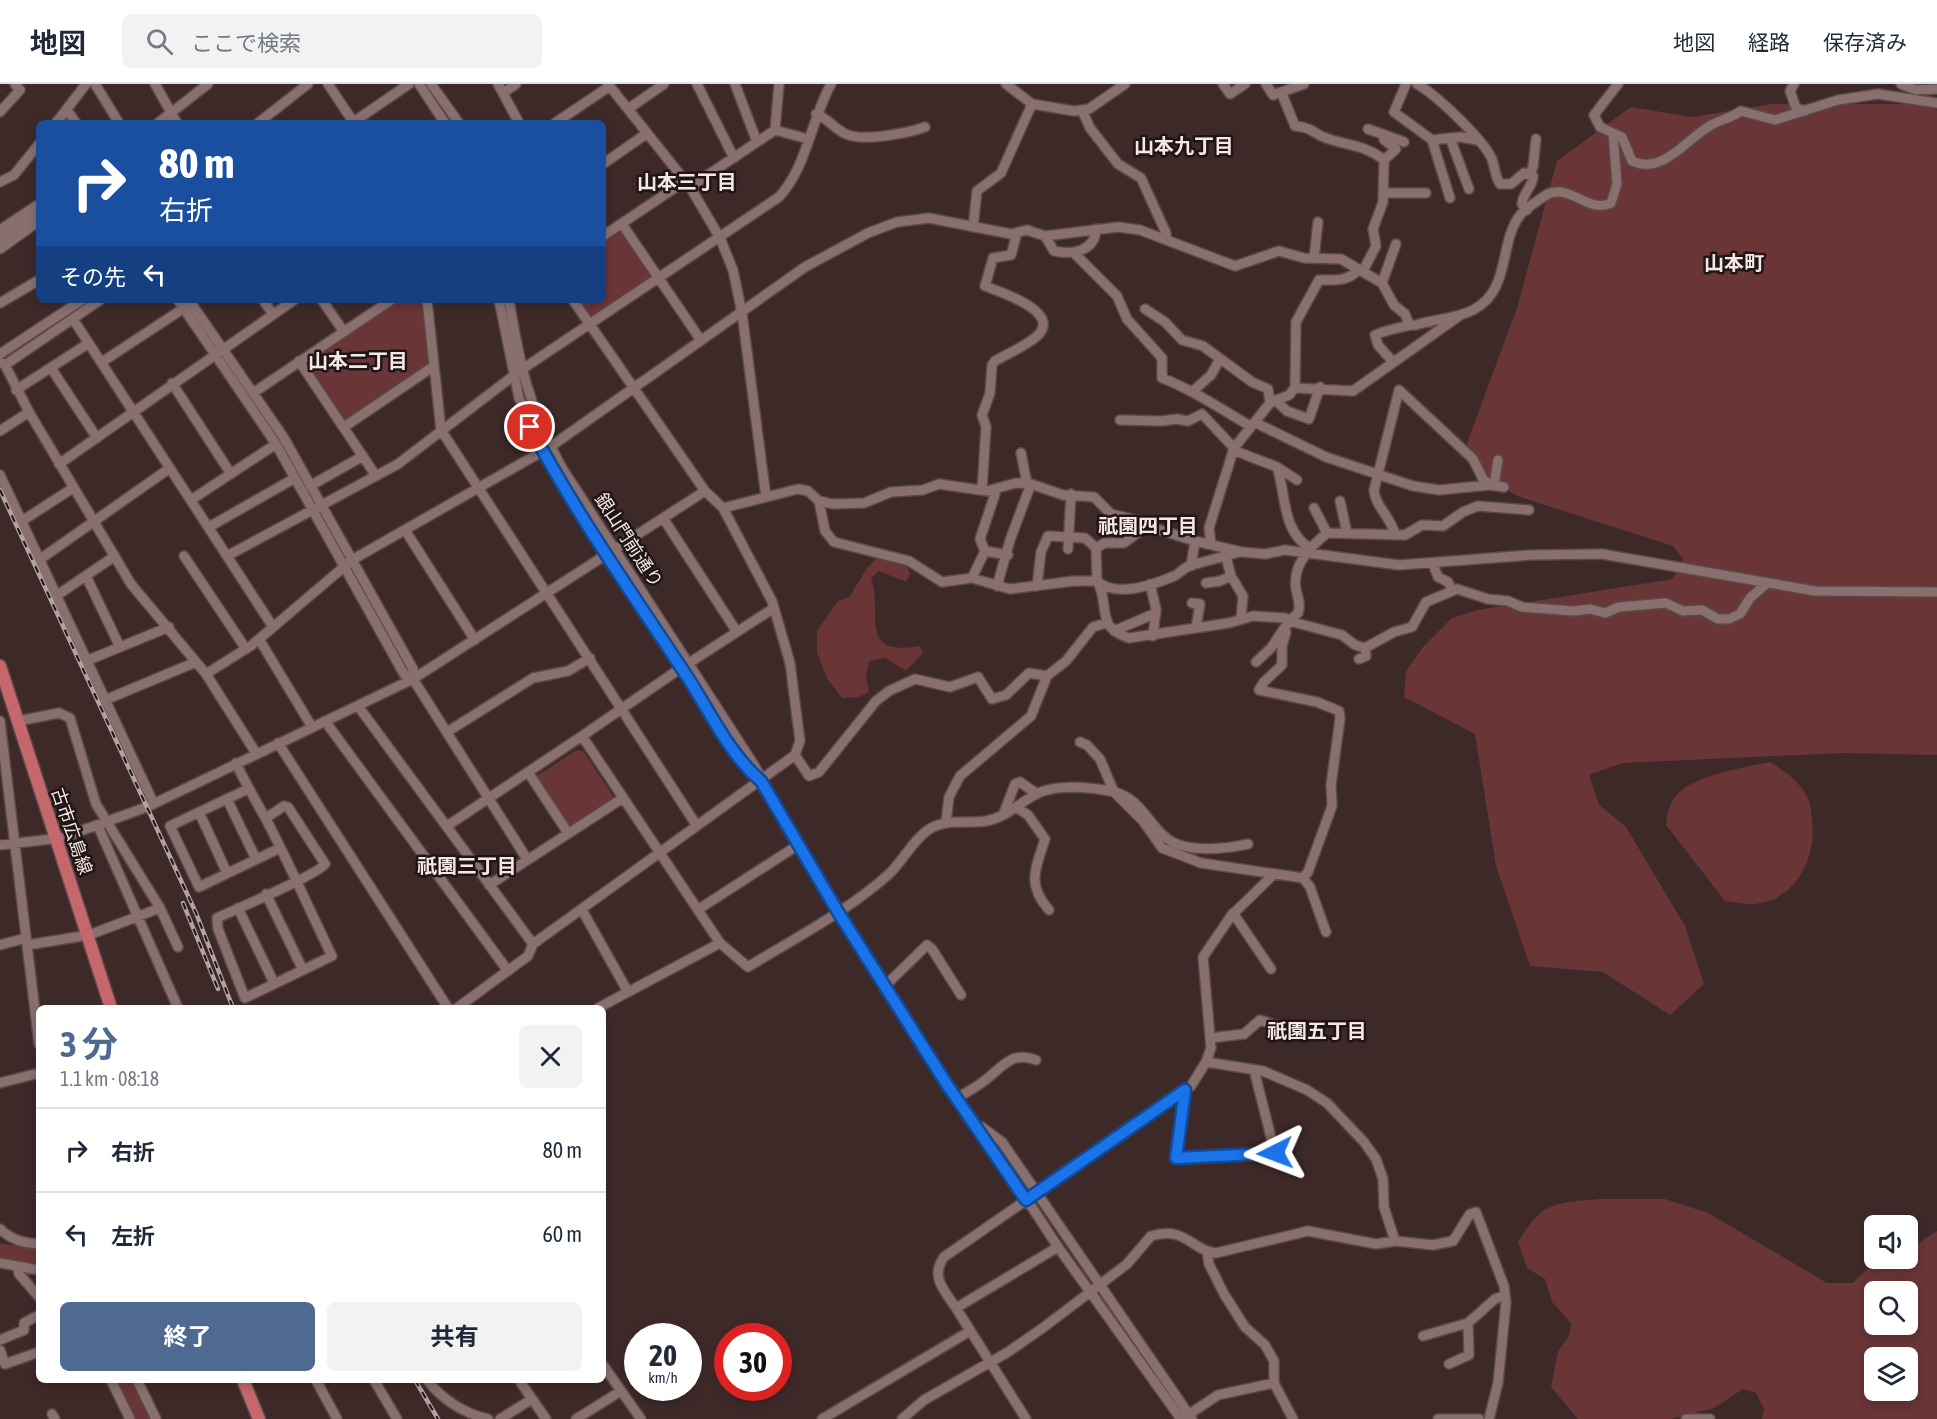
<!DOCTYPE html>
<html lang="ja">
<head>
<meta charset="utf-8">
<style>
  body { margin:0; font-family:"Asap Condensed","Noto Sans JP",sans-serif; background:#f2f2f3; color:#1f2937; height:100vh; display:flex; flex-direction:column; font-size:22px; white-space:nowrap }
  * { box-sizing:border-box; margin:0 }
  p { font-size:20px; color:#747a83 }
  .icon { flex:none; width:33px; height:33px; fill:none; stroke:currentColor; stroke-width:2; stroke-linecap:round; stroke-linejoin:round }
  .map { position:relative; flex:1; overflow:hidden }
  .drawer { position:absolute; left:36px; top:921px; width:570px; height:378px; display:flex; flex-direction:column; background:#fff; border-radius:9px; box-shadow:0 3px 9px #0003 }
  .drawer>* { flex:none }
  .top-card { position:absolute; left:36px; top:36px; width:570px; height:183px; border-radius:9px; box-shadow:0 3px 9px #0003; background:#1a4fa0; color:#fff; overflow:hidden }
  .buttons { position:absolute; left:1864px; top:1131px; display:grid; gap:12px }
  .buttons a { display:grid; place-items:center; width:54px; height:54px; border-radius:9px; background:#fff; box-shadow:0 3px 9px #0003; font-size:30px }
  .speed { position:absolute; left:624px; top:1239px; display:flex; gap:12px; font-size:30px; font-weight:700; text-align:center }
  .speed>* { display:grid; place-content:center; width:78px; height:78px; border-radius:50%; background:#fff; box-shadow:0 3px 9px #0003; line-height:1 }
  .speed small { font-size:15px; font-weight:400 }
  .speed .limit { border:9px solid #d22; background:#fff; color:#111 }
  .pin { position:absolute; display:grid; place-items:center; width:51px; height:51px; color:#fff; margin:-26px; border:3px solid #fff; border-radius:50%; box-shadow:0 2px 6px #0007 }
  .me { position:absolute; width:66px; margin:-33px; rotate:267deg; stroke-linejoin:round; filter:drop-shadow(0 0 4px #0008) }
  .turn { display:flex; align-items:center; gap:21px; height:126px; padding:0 24px; font-size:27px }
  .turn .icon { width:78px; height:78px; stroke-width:2.5 }
  .turn b { display:block; font-size:42px; line-height:51px }
  .then { display:flex; align-items:center; height:57px; padding:0 24px; background:#0003; gap:12px; font-size:22px }
  .round { display:grid; place-items:center; flex:none; width:63px; height:63px; border-radius:9px; background:#f2f2f3 }
  .head { display:flex; align-items:center; justify-content:space-between; height:102px; padding:0 24px }
  h1 { font-size:36px; font-weight:700; line-height:45px; color:#4f6a90 }
  .action { display:flex; gap:12px; margin-top:auto; padding:12px 24px }
  .action a { flex:1; height:69px; border-radius:9px; background:#4f6a90; color:#fff; font-size:24px; font-weight:700; line-height:69px; text-align:center }
  .action a+a { background:#f2f2f3; color:#1f2937 }
  ul { padding:0; list-style:none }
  li { display:flex; align-items:center; gap:18px; height:84px; padding:0 24px; border-top:2px solid #e0e1e3 }
  li div { flex:1 }
  li b { display:block; font-size:22px }
  li em { font-style:normal }
  header { display:flex; align-items:center; gap:36px; box-sizing:border-box; height:84px; padding:0 30px; background:#fff; border-bottom:2px solid #e0e1e3 }
  header strong { font-size:28px }
  nav { display:flex; gap:33px; margin-inline-start:auto; font-size:21px }
  .search { width:420px; height:54px; background:#f2f2f3; display:flex; align-items:center; gap:15px; box-sizing:border-box; padding:0 21px; border-radius:9px; color:#747a83; font-size:22px }
  .map>svg:first-child { display:block }
  .green { fill:#693536; fill-rule:evenodd }
  .lines { fill:none; stroke-linecap:round; stroke-linejoin:round }
  .stream { stroke:#5b7fb0; stroke-width:2 }
  .minor-casing { stroke:#5b4949; stroke-width:12 }
  .major-casing { stroke:#5b4949; stroke-width:15 }
  .minor { stroke:#89706f; stroke-width:9 }
  .major { stroke:#c6676b; stroke-width:12 }
  .rail-casing { stroke:#b3a2a2; stroke-width:4.5 }
  .rail { stroke:#1e1514; stroke-width:2; stroke-dasharray:7; stroke-linecap:butt }
  .route-casing { stroke:#114b97; stroke-width:15 }
  .route { stroke:#1a73e8; stroke-width:10 }
  .labels { text-anchor:middle; dominant-baseline:central; stroke-width:5; stroke-linejoin:round; paint-order:stroke }
  .street-label { font-size:18px; fill:#f6e7e7; stroke:#1e1514 }
  .neighbourhood-label { font-size:20px; font-weight:bold; fill:#f6e7e7; stroke:#1e1514 }
</style>
</head>
<body>
<header>
<strong>地図</strong>
<div class="search"><svg class="icon" aria-label="search" viewBox="0 0 24 24"><circle cx="10" cy="10" r="6"/><path d="M15 15l6 6"/></svg>ここで検索</div>
<nav><a>地図</a><a>経路</a><a>保存済み</a></nav>
</header>
<div class="map">
<svg width="1937" height="1335" viewBox="0 0 1937 1335">
  <rect width="100%" height="100%" fill="#3e2929"/>
  <!-- green -->
  <path class="green" d="M1772,20H1916L1937,26V671L1842,669L1622,679L1589,691L1599,721L1626,743L1685,842L1704,900L1670,931L1603,888L1530,882L1496,782L1475,650L1404,613L1406,587L1423,563L1452,534L1478,526L1673,495L1683,475L1673,462L1523,414L1494,400L1475,385L1467,359L1517,224L1557,77L1631,23L1692,33Z
    M623,146L653,191L594,231H590L579,216H603V159Z
    M397,216H424L430,279L347,337H343L306,281V278Z
    M878,473L907,482L910,490L906,498L879,487L871,494C884,530 856,573 920,562L923,569L906,587L885,574L869,577L866,593L869,608L858,613L842,614L827,594L817,569V547L838,517L849,513L867,484Z
    M577,666L583,667L613,712L611,716L568,743L537,696L538,691Z
    M1770,678C1785,687 1802,699 1809,717C1811,722 1811,729 1812,735C1817,773 1797,817 1753,820C1744,820 1734,818 1725,817L1666,741C1667,733 1668,724 1672,718C1685,691 1744,684 1770,678Z
    M1599,1115H1665L1708,1129L1827,1199H1853L1877,1175L1908,1174V1166L1937,1147V1335H1762L1764,1325L1756,1309L1743,1305L1714,1324L1671,1335H1578L1551,1303L1558,1267L1569,1252L1571,1239L1552,1218L1545,1195L1527,1184L1518,1158C1542,1117 1556,1119 1599,1115ZM1875,1208H1908V1240H1875ZM1875,1274H1908V1306H1875Z
    M0,1159L39,1166V1182L0,1173Z
    M115,1296H131L151,1335H133Z"/>
  <g class="lines">
    <!-- stream -->
    <path class="stream" d="M221,271L280,357L315,421
      M1,274L9,272L92,216
      M318,426L346,476
      M349,481L407,586"/>
    <!-- minor casing -->
    <g class="minor-casing">
      <path id="minor" d="M95,0L119,39
        M155,0L177,39
        M328,0L354,39
        M419,0L445,39
        M431,0L459,39
        M498,0L519,39
        M608,0L690,103L720,154L733,186L742,229L766,413
        M697,0L734,74
        M735,0L757,58
        M1006,0L1032,20L1074,27L1089,25L1125,0
        M1223,0L1230,10L1245,0
        M1266,0L1273,11L1304,0
        M1406,0L1394,28L1432,56L1460,53L1477,56
        M1417,0C1437,11 1481,54 1491,73C1495,82 1495,93 1500,100H1511L1524,89L1533,92C1533,103 1523,108 1522,120L1527,126
        M1794,0L1790,7L1796,24L1805,27
        M1901,0L1916,6L1937,5
        M503,9L516,0
        M1282,10L1295,42C1307,43 1311,46 1321,52C1343,62 1363,59 1384,76L1383,118L1373,145L1376,162L1363,187
        M628,25L664,0
        M67,26L76,39
        M1082,26L1090,44L1118,80L1141,94L1166,149V156
        M0,28L20,6L15,0
        M816,30C827,34 834,44 844,49C860,59 908,49 925,43
        M56,39L86,0
        M158,39L208,0
        M258,39L308,0
        M352,39L409,0
        M555,39L610,2
        M1368,45L1404,58
        M775,46L808,55
        M1613,49L1622,53L1632,77C1662,91 1685,57 1708,43C1718,36 1730,35 1741,27L1775,36L1838,16L1878,10L1937,19
        M1384,52V56L1396,65L1384,76
        M1450,54L1469,105
        M1432,56L1450,114
        M603,80L646,50
        M1530,89L1533,83L1536,55
        M0,98L14,91L39,60
        M690,103L775,46L779,0
        M1384,109H1426
        M622,140L700,255
        M973,143L977,107L1001,89L1032,20
        M0,146L39,120
        M603,152L685,97
        M1045,152L1054,167C1071,171 1095,168 1096,145
        M0,155L39,126
        M0,165L39,137
        M1075,170L1117,212L1127,235L1162,274V294C1193,306 1221,325 1250,342
        M1314,174L1318,138
        M1382,199L1396,160
        M178,216L276,360L404,590L413,595L527,775
        M189,216L284,354L413,585V595
        M263,216L273,230
        M322,216L344,248
        M427,216L441,346L697,742
        M499,216L519,314L543,367L748,686L759,695
        M509,216C520,282 529,325 562,384L754,681L798,761L956,1015L994,1065L1058,1163L1181,1335
        M0,219L39,196
        M1145,225L1165,238L1182,256L1203,262L1252,298L1268,305L1270,319
        M73,235L273,543
        M0,270L82,216
        M299,277L376,392
        M102,278L184,224
        M1393,278L1378,261L1375,251C1381,248 1411,240 1416,241C1434,235 1456,235 1473,226C1512,206 1498,158 1521,130C1526,124 1536,118 1543,113C1567,95 1588,131 1611,119L1617,100L1613,49L1600,43L1594,31L1618,0
        M2,279L5,281L100,216
        M5,281L29,328L131,500L206,590L256,669
        M51,284L97,354
        M172,299L231,390
        M1295,304L1353,307L1459,232
        M16,306L89,259
        M1193,307L1211,291L1220,275
        M253,309L391,216
        M1275,316L1287,327L1309,335L1320,303
        M1120,336L1161,337L1177,335L1188,337L1202,330L1234,364
        M1256,339L1326,373L1413,402L1439,406L1490,401L1504,403
        M344,343L434,282
        M0,347L29,328
        M550,363L805,183L868,149L897,138L929,134L1011,150L1027,146L1045,152L1118,143L1140,146L1235,182L1279,167L1304,174L1341,175L1382,199L1394,221L1405,230L1409,240
        M1233,366L1277,383C1286,410 1282,448 1310,464
        M1021,369L1027,400
        M59,380L294,216
        M1277,383L1297,396
        M0,391L153,718
        M1494,401L1498,376
        M310,402L363,372
        M982,406L986,343L982,331L990,309L992,281L995,277C1009,269 1026,262 1037,252C1063,228 1000,208 985,202L993,174L1011,171L1017,149
        M191,416L276,360
        M819,417L825,447L834,458L909,477L942,498L972,494L1010,505L1074,497H1097C1111,521 1094,543 1129,554L1229,539L1253,532L1285,534L1289,537L1342,551L1355,561L1365,564L1394,548L1412,543L1426,518L1457,505L1488,515L1508,517L1522,523L1574,527L1590,525L1605,529L1619,523L1666,519L1683,527L1702,526L1718,535H1729L1740,530L1750,514L1766,500
        M1340,417L1347,449
        M723,424L798,405L808,407L819,417L833,420L864,419L891,408L923,406L939,400L987,407L1016,399L1031,400L1063,411L1094,413L1111,430L1136,436L1147,442L1195,457L1242,468L1265,470L1285,466L1399,481L1531,471L1602,470L1815,507L1937,508
        M1314,424L1327,449
        M663,434L737,548
        M22,437L73,404
        M209,443L295,394
        M405,446L475,556
        M1395,450C1390,432 1375,422 1374,406L1399,306L1473,375L1483,395L1490,401
        M1211,460L1209,444L1234,364L1270,319L1289,311L1295,304L1296,238L1319,196C1335,196 1348,198 1359,185
        M1096,464L1105,459H1124L1147,442
        M1068,465L1071,410
        M985,467L980,455L995,410L992,406
        M1225,469L1231,492L1243,512L1241,534
        M184,472L246,565
        M227,472L398,380L521,286L779,113C807,83 811,36 831,0
        M39,476L170,384
        M1433,480L1438,493L1448,498L1452,506
        M1191,482L1195,457
        M86,492L120,563
        M972,494L985,467L1008,471
        M1206,499L1220,497L1231,492
        M1150,500L1156,525L1153,552
        M997,502L1010,456L1031,400
        M1037,502L1041,468L1048,452L1085,454L1096,464L1097,497C1116,514 1153,501 1174,492C1180,490 1183,484 1189,482C1205,477 1223,473 1239,468
        M56,512L115,472
        M1192,519L1200,520L1196,543
        M1114,547L1156,529
        M1286,548L1282,562V581L1264,598L1259,606L1317,618L1339,627L1340,635L1331,701L1332,722L1308,788L1303,794
        M259,555L312,643
        M1359,575L1366,572L1365,564
        M86,577L169,543
        M1256,578L1271,564L1289,537L1298,529C1301,521 1298,514 1296,505C1292,481 1310,463 1327,449L1405,451L1422,441L1443,442L1463,428L1478,422L1529,426
        M689,579L774,524
        M206,590L252,561L352,476L543,367
        M105,616L196,578
        M358,622L533,860
        M0,637L39,960
        M18,637L59,629L70,634L96,720L160,824L178,863
        M325,637L508,887
        M447,648L533,594L568,587L590,574
        M582,652L681,584
        M1080,658L1087,661L1100,675L1114,708L1143,737L1162,764L1201,779L1303,794L1310,803L1326,848
        M278,659L448,924
        M795,671L809,692L819,688L876,617L889,607L915,595L950,603L978,593L992,615L1006,611L1029,589L1047,592
        M236,679C245,699 256,717 267,737C290,781 310,827 332,872L245,914L218,845L217,834C234,826 319,790 325,780L288,723L284,722L266,734
        M528,688L568,749
        M248,705L170,742L199,803L280,764
        M227,715L256,775
        M1016,723L1028,731L1045,755C1036,784 1026,800 1049,826
        M199,728L227,789
        M1003,731L1015,700L1020,698L1037,710
        M946,738L949,713L960,692L1031,632L1047,592L1066,577L1093,543L1106,539
        M98,742L178,924
        M447,742L582,652L720,859L748,883C795,854 848,827 889,790C903,777 912,757 928,746C945,734 967,740 986,737C1006,734 1020,718 1038,709C1059,700 1092,703 1114,708C1139,714 1147,737 1164,752C1183,770 1225,765 1248,760
        M0,761L61,754L147,723L413,595L705,407
        M489,801L623,714
        M266,810L303,886
        M238,824L274,899
        M699,825L798,761
        M582,826L628,908
        M1233,829L1271,885
        M0,861L26,854
        M27,861L89,851L160,824
        M885,902L927,861L932,865L961,911
        M457,924L528,872L533,860L795,671L800,657L790,579L772,517L723,424L705,407L573,216
        M598,924L720,859
        M1210,954L1244,950L1260,936L1293,947
        M1206,978L1263,987L1307,1006L1327,1019L1364,1058L1376,1075L1383,1095L1384,1123L1395,1157
        M0,999L39,989
        M1185,1006L1176,1074L1275,1069L1254,986
        M956,1015C965,1009 975,1004 984,997C1002,984 1011,966 1036,976
        M982,1043L1002,1058L1192,1335
        M0,1145C12,1156 23,1159 39,1160
        M1207,1167L1209,1180L1224,1210L1245,1243L1265,1261L1274,1277V1299L1293,1335
        M0,1179L39,1186
        M17,1182L19,1190L39,1213
        M956,1224C944,1206 930,1193 944,1173L1191,1002L1206,978L1211,964L1203,873L1231,832L1274,790
        M1423,1252L1468,1239L1495,1215L1505,1211
        M0,1256L24,1246V1239L39,1231
        M0,1266L5,1280L39,1268
        M1449,1280L1469,1271L1468,1239
        M603,1281L641,1335
        M111,1296L130,1335
        M137,1296L156,1335
        M316,1296L337,1335
        M374,1296L397,1335
        M427,1296C443,1316 463,1329 488,1335
        M519,1296L546,1335
        M52,1330L55,1335
        M1185,1333L1218,1311L1274,1299
        M500,1335L532,1315
        M576,1335L621,1307
        M822,1335L970,1247
        M902,1335L924,1316L1008,1268L1044,1243L1127,1180L1151,1152C1187,1142 1190,1166 1216,1169L1308,1147L1376,1160L1395,1157L1433,1161L1453,1157L1470,1130L1476,1128L1504,1202L1506,1218L1498,1299L1489,1335
        M1026,1335L956,1224L1058,1163
        M1438,1335H1479
        M1686,1335H1710"/>
    </g>
    <!-- major casing -->
    <g class="major-casing">
      <path id="major" d="M0,582L111,924
        M243,1296L259,1335"/>
    </g>
    <!-- minor -->
    <use href="#minor" class="minor"/>
    <!-- major -->
    <use href="#major" class="major"/>
    <!-- rail casing -->
    <g class="rail-casing">
      <path id="rail" d="M0,406L196,829L233,924
        M183,819L218,905
        M415,1296L438,1335"/>
    </g>
    <!-- rail -->
    <use href="#rail" class="rail"/>
  </g>
  <g class="lines">
    <!-- route casing -->
    <g class="route-casing">
      <path id="route" d="M530,343C576,430 634,512 688,594C710,628 730,671 761,697L838,828L946,999L1026,1116L1185,1006L1176,1074L1275,1069"/>
    </g>
    <!-- route -->
    <use href="#route" class="route"/>
  </g>
  <g class="labels">
    <!-- street labels -->
    <g class="street-label">
      <text transform="translate(629 456) rotate(57)">銀山門前通り</text>
      <text transform="translate(72 747) rotate(71)">古市広島線</text>
    </g>
    <!-- neighbourhood labels -->
    <g class="neighbourhood-label">
      <text x="1184" y="61">山本九丁目</text>
      <text x="687" y="97">山本三丁目</text>
      <text x="1734" y="178">山本町</text>
      <text x="358" y="276">山本二丁目</text>
      <text x="1148" y="441">祇園四丁目</text>
      <text x="467" y="781">祇園三丁目</text>
      <text x="1317" y="946">祇園五丁目</text>
    </g>
  </g>
</svg>
<div class="buttons">
<a><svg class="icon" aria-label="sound" viewBox="0 0 24 24"><path d="M4 9h4l5-4v14l-5-4H4zM17 9q2 3 0 6"/></svg></a>
<a><svg class="icon" aria-label="search" viewBox="0 0 24 24"><circle cx="10" cy="10" r="6"/><path d="M15 15l6 6"/></svg></a>
<a><svg class="icon" aria-label="layers" viewBox="0 0 24 24"><path d="M12 4l9 5-9 5-9-5zM3 14l9 5 9-5"/></svg></a>
</div>
<div class="speed"><div>20<small>km/h</small></div><div class="limit">30</div></div>
<div class="pin" style="left:530px;top:343px;background:#d93025"><svg class="icon" aria-label="arrive" viewBox="0 0 24 24"><path d="M6 21V4h12l-3 4 3 4H6"/></svg></div>
<svg class="me" style="left:1275px;top:1069px" viewBox="-20 -20 40 40"><path d="M0-17L14 15 0 8-14 15z" fill="#1a73e8" stroke="#fff" stroke-width="4"/></svg>
<div class="top-card">
<div class="turn"><svg class="icon" aria-label="right" viewBox="0 0 24 24"><path d="M7 20v-9h11M14 6l5 5-5 5"/></svg><div><b>80 m</b>右折</div></div>
<div class="then">その先<svg class="icon" aria-label="left" viewBox="0 0 24 24"><path d="M17 20v-9H6M10 6l-5 5 5 5"/></svg></div>
</div>
<section class="drawer">
<div class="head"><div><h1>3 分</h1><p>1.1 km · 08:18</p></div><a class="round"><svg class="icon" aria-label="close" viewBox="0 0 24 24"><path d="M6 6l12 12M18 6L6 18"/></svg></a></div>
<ul>
<li><svg class="icon" aria-label="right" viewBox="0 0 24 24"><path d="M7 20v-9h11M14 6l5 5-5 5"/></svg><div><b>右折</b></div><em>80 m</em></li>
<li><svg class="icon" aria-label="left" viewBox="0 0 24 24"><path d="M17 20v-9H6M10 6l-5 5 5 5"/></svg><div><b>左折</b></div><em>60 m</em></li>
</ul>
<div class="action"><a>終了</a><a>共有</a></div>
</section>
</div>
</body>
</html>
